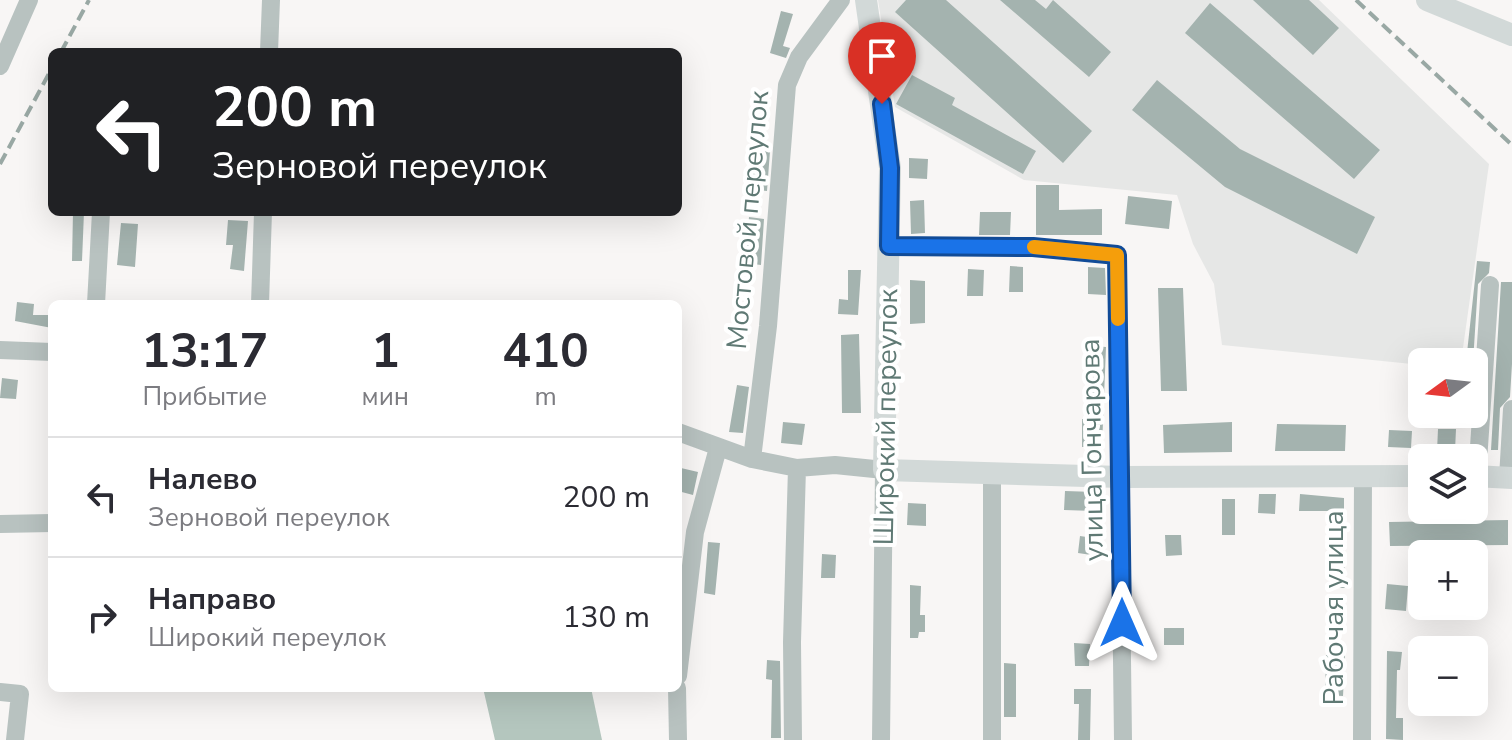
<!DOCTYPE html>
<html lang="ru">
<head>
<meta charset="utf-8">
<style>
  body { margin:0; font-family:"Nunito Sans",sans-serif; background:#f7f7f7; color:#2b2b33; height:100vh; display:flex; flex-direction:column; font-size:30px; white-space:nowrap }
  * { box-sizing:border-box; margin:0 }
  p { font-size:26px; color:#7c7c81 }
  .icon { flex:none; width:44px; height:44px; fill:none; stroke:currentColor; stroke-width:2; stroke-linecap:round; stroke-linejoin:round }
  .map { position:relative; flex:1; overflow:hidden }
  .panel { position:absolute; left:48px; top:300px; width:634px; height:392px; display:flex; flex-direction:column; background:#fff; border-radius:12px; box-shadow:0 8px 32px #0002 }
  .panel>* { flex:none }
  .banner { position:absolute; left:48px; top:48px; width:634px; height:168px; border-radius:12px; box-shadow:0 8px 32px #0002; background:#202124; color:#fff; overflow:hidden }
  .needle { width:52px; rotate:255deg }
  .buttons { position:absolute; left:1408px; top:348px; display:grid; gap:16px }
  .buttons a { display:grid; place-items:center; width:80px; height:80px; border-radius:12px; background:#fff; box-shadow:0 8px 32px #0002; font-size:40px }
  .pin { position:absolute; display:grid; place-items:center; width:68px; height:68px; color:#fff; margin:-82px -34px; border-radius:50% 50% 50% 0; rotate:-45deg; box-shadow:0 0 8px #0007 }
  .pin .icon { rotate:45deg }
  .me { position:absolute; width:88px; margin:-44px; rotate:0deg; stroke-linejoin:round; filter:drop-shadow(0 0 6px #0008) }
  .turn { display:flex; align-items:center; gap:28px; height:168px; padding:0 32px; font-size:36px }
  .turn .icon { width:104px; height:104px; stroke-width:2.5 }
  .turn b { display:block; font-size:56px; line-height:68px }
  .eta { display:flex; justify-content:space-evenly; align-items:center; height:136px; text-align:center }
  .eta b { font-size:48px; font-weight:700; line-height:56px }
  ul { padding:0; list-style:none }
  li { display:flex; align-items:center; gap:24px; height:120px; padding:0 32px; border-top:2px solid #e1e1e2 }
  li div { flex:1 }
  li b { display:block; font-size:30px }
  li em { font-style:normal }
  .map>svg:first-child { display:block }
  .built { fill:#e6e7e6 }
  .water { fill:#b4c6be }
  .building { fill:#a4b3af }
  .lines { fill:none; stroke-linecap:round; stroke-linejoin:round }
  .minor { stroke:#b8c2c0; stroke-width:18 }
  .major { stroke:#d2d9d8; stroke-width:22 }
  .rail { stroke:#99a8a4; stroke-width:4; stroke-dasharray:12 6; stroke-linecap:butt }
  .route-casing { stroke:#114b97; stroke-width:20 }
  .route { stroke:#1a73e8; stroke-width:14 }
  .slow { stroke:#f59e0b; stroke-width:14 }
  .labels { text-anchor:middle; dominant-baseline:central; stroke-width:8; stroke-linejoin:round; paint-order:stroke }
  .street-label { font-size:28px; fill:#5f7974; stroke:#fff }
</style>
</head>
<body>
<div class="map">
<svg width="1512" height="740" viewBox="0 0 1512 740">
  <rect width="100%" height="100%" fill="#f8f6f5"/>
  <!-- built -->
  <path class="built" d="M878,0H1319L1489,164L1461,362H1422V365L1222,345L1214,284L1193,244L1177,195L1024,180L895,107Z"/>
  <!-- water -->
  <path class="water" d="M483,688H591L602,740H495Z"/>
  <!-- building -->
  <path class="building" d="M906,0H946L1092,131L1063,163L895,12Z
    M1000,0H1035L1046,9L1053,0L1111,52L1089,77Z
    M1253,0H1309L1339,28L1313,55Z
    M1210,3L1380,150L1354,179L1185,33Z
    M781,11L793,14L783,46L790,48L786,58L770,53Z
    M912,75L955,98L952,105L1036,151L1023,174L896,104Z
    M1157,80L1240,149L1375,217L1357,254L1225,187L1132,110Z
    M761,151H770L767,191L750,189L752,167L760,168Z
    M909,158L928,159L927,179L909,178Z
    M1036,185H1059V210L1102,209V235H1036Z
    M1128,196L1172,201L1169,229L1125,224Z
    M924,200L925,233L911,234L910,201Z
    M73,212H84L82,261H72Z
    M980,212H1011L1010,235H979Z
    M749,217L764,219L761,265L745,263Z
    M228,220L248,221L244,271L230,269L233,245H226Z
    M121,223L138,224L135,267L117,265Z
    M1477,261L1490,262L1489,273L1478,284L1473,362H1466Z
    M1010,266L1023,267V292H1009Z
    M1088,267L1105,268L1106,295L1088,294Z
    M968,269L984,270L983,296H967Z
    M848,270H861L858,315L838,314L839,299L848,300Z
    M910,280L925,281V323L910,324Z
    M1501,282H1512V364L1510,397L1500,408L1498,450H1491Z
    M1158,288H1183L1187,391H1161Z
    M17,302L34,304L33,315H52V328L15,321Z
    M859,334L861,413H842L841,335Z
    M1095,346L1106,347L1102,447H1082V419H1090Z
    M2,378L18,380L16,399L0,398Z
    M737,385L749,387L743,433L729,432Z
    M783,422L805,424L802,445L781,443Z
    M1232,422V452L1164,453L1163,425Z
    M1277,424L1346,425L1345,451H1275Z
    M1438,429H1456L1455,451H1437Z
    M1389,430L1412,431L1411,448L1388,447Z
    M681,468L698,472L693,495L678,491Z
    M1065,491L1095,492L1094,511L1064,510Z
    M1259,494H1276L1275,514L1258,513Z
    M1300,494L1344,498V511H1299Z
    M1222,499H1235V535H1222Z
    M908,503L926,504V526L907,525Z
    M1508,520V545L1390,546L1389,522Z
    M1165,535H1181L1182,555L1166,556Z
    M1080,536L1100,539L1098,556L1078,553Z
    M708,542L720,543L715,595L704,593Z
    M1333,548H1344L1345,588H1331Z
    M822,554L836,555L835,578H821Z
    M1387,584L1408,586L1406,611L1385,609Z
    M910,585L921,586L920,615H925V632H919L918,638H910Z
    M1164,628H1184V645H1164Z
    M1074,643L1090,644L1089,666H1075Z
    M1387,651L1402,652L1400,670H1397L1396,718H1403V740L1386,739Z
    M1326,655H1345L1343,696L1325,695Z
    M767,660L780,661L781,738H771L772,680L766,679Z
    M1004,663L1016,664V717H1004Z
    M1074,689H1091L1090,740H1078L1079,704H1074Z"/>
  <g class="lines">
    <!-- minor -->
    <path class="minor" d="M269,52L271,0
      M0,66L29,0
      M889,246L1033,247L1117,255L1123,740
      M96,304L101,212
      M260,304L263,212
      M0,350L52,352
      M678,432L752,459L797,468L835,465L884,470L881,740
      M752,459L768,326L787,85L799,57L841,0
      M992,474V740
      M1477,476L1490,285
      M1508,478L1512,409
      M0,524L52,523
      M678,676L695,532L718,448
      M677,688L678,740
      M0,692L20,694L15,740
      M793,740L792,642L797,468
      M1362,740L1363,477"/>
    <!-- major -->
    <path class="major" d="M866,0L890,168L884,470L1121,477L1422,476
      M1427,0L1512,35
      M1474,476L1512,478"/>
    <!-- rail -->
    <path class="rail" d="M1356,0L1512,145
      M61,52L89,0
      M0,164L52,68"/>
  </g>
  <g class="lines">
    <!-- route casing -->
    <g class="route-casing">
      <path id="route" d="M882,104L890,168L889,246L1033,247L1117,255L1122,623"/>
    </g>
    <!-- route -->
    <use href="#route" class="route"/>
    <!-- slow -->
    <path class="slow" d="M1034,247L1117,255L1118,319"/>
  </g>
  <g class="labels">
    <!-- street labels -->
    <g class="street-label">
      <text transform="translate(748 220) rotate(-85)">Мостовой переулок</text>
      <text transform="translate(886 417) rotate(-89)">Широкий переулок</text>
      <text transform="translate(1092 450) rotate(-91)">улица Гончарова</text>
      <text transform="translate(1334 608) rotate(-90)">Рабочая улица</text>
    </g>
  </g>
</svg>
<div class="buttons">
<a><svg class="needle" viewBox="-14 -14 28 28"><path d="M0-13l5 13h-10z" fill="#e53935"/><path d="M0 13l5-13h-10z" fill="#7c7c81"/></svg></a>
<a><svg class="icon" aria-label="layers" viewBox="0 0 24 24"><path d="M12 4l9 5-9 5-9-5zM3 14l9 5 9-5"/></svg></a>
<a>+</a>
<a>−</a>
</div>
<div class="pin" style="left:882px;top:104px;background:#d93025"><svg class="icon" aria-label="arrive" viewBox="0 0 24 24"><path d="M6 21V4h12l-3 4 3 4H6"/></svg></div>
<svg class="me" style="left:1122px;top:623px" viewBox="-20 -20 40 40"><path d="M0-17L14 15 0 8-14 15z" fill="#1a73e8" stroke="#fff" stroke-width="4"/></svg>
<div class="banner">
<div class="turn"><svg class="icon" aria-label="left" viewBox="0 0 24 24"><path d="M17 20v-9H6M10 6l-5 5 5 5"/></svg><div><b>200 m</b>Зерновой переулок</div></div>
</div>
<section class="panel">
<div class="eta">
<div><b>13:17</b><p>Прибытие</p></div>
<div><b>1</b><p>мин</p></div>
<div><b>410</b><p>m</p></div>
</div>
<ul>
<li><svg class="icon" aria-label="left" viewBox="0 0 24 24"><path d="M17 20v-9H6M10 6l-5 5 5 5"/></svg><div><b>Налево</b><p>Зерновой переулок</p></div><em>200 m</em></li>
<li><svg class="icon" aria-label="right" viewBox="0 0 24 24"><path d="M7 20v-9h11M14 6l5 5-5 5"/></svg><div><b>Направо</b><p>Широкий переулок</p></div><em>130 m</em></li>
</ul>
</section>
</div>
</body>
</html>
